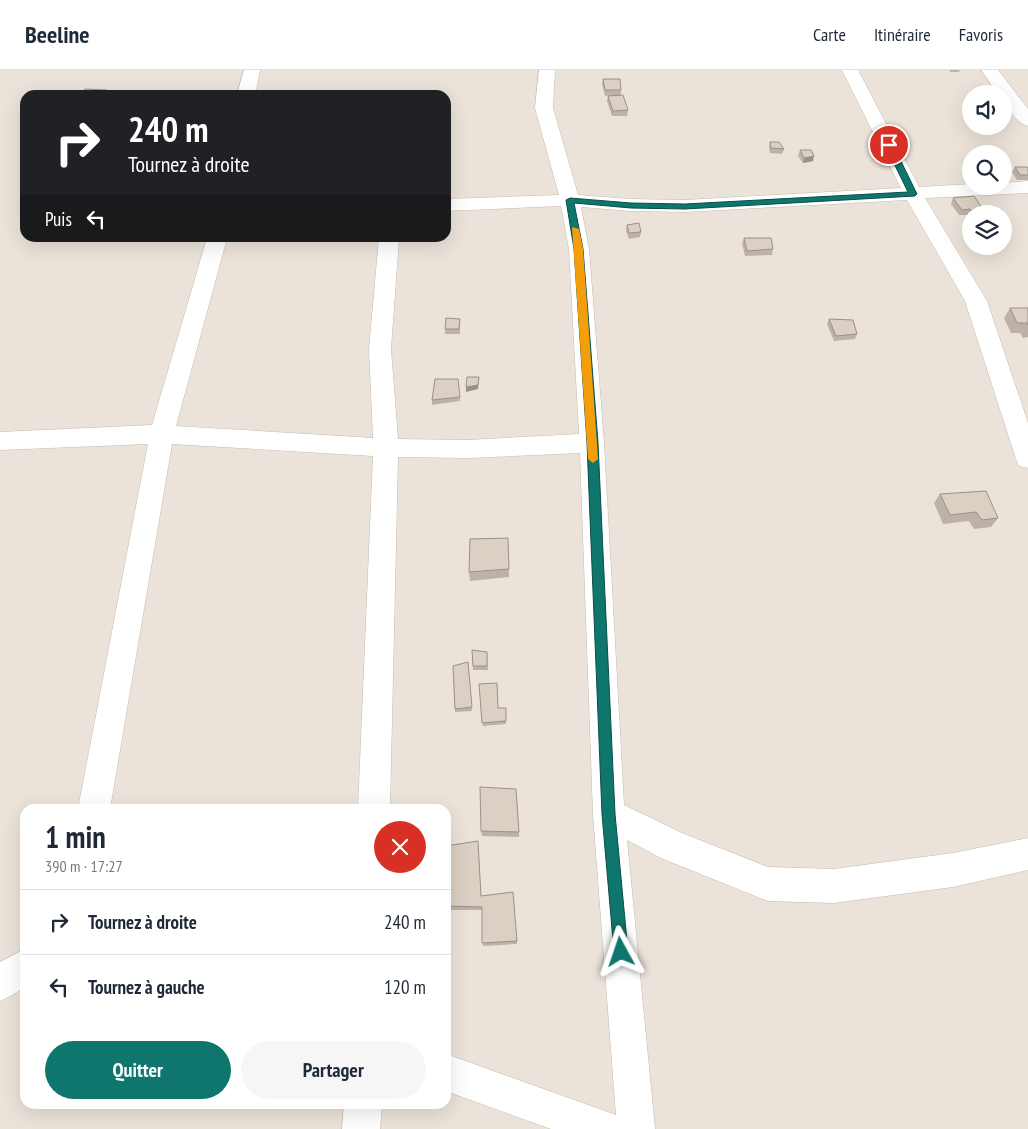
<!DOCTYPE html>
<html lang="fr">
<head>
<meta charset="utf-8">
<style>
  body { margin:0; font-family:"PT Sans Narrow",sans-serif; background:#f6f6f7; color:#1f2937; height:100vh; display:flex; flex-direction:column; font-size:19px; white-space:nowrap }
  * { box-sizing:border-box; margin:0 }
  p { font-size:16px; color:#747a83 }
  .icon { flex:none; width:28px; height:28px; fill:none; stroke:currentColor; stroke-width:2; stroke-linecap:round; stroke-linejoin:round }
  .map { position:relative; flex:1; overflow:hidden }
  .drawer { position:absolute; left:20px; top:734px; width:431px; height:305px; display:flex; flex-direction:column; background:#fff; border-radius:15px; box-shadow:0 5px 20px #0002 }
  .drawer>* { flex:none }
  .top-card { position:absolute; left:20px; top:20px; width:431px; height:152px; border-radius:15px; box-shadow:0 5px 20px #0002; background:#202124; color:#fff; overflow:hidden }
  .fabs { position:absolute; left:962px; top:15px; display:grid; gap:10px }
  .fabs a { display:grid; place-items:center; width:50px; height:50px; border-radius:50%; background:#fff; box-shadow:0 5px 20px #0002; font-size:25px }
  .pin { position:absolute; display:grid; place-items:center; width:42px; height:42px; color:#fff; margin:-21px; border:2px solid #fff; border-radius:50%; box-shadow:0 1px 5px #0007 }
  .me { position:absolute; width:55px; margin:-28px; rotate:355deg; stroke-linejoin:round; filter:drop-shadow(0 0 4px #0008) }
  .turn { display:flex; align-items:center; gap:18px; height:105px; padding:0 25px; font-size:22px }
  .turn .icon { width:65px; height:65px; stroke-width:2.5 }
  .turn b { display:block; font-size:35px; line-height:42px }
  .then { display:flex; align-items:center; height:48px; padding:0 25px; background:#0003; gap:10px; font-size:19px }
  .round { display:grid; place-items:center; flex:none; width:52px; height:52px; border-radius:26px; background:#f6f6f7 }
  .summary { display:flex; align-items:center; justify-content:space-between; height:85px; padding:0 25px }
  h1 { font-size:30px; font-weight:700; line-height:38px }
  .cta { display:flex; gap:10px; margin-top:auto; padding:10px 25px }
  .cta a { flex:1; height:58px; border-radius:30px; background:#0f766e; color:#fff; font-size:20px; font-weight:700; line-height:58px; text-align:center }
  .cta a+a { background:#f6f6f7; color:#1f2937 }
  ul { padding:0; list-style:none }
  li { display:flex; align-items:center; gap:15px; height:65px; padding:0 25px; border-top:1px solid #e0e1e3 }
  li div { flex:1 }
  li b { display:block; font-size:19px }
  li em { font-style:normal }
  header { display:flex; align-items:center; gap:30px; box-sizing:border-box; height:70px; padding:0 25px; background:#fff; border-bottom:1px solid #e0e1e3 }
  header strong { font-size:24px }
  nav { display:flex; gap:28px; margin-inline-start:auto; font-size:18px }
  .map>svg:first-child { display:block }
  .residential { fill:#ebe3d9; fill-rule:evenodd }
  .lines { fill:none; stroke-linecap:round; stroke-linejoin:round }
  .street-casing { stroke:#c6bbb0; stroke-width:1 }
  .street { fill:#fff; fill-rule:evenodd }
  .wall { fill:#bdb2a8 }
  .shaded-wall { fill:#9a9188 }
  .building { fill:#dccfc3; stroke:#9a9188 }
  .route { fill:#0f766e; stroke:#0a4d48 }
  .slow { fill:#f59e0b }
</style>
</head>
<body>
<header>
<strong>Beeline</strong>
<nav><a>Carte</a><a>Itinéraire</a><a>Favoris</a></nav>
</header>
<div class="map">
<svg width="1028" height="1059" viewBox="0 0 1028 1059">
  <rect width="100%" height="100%" fill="#f6f2ec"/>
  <!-- residential -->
  <path class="residential" d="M0,0H1028V1059H0ZM971,24H1004V56H971ZM25,25H446V168H25ZM971,84H1004V116H971ZM971,144H1004V176H971ZM25,739H446V1034H25Z"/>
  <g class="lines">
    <!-- street casing -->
    <g class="street-casing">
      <path id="street" d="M244,0H260L255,25H237Z
        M539,0H555L553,38L578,125L631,129L685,130L901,118L842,0H858L919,117L971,114V116H1004V113L1028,111V123L925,128L987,231L1028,353V398L1019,396L1016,389L965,231L907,130L685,142L631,141L581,137L589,179L604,373L624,735L682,763L768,797L834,799L953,783L1028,768V800L953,817L834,833L768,831L661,788L627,770L655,1059H551L446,1021V984L616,1045L593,744L580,383L468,388L398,387L390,739H358L373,386L172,374L110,739H78L148,374L0,380V362L152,355L207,168H227L176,356L373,368L369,279L379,168H399L391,279L398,369L468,370L579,364L569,179L561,136L446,141V129L559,125L535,38Z
        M981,0H998L1028,39V56C1017,54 1004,35 1004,24H998Z
        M25,879V917L12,925L0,931V892Z
        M344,1034H382L380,1059H342Z"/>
    </g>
    <!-- street -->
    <use href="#street" class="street"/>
  </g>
  <!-- wall -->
  <path class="wall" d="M949,0H960L959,2H951Z
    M603,9L621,20V25L628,40L627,46H612L607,31L608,26L615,25L605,26L602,14Z
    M770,72L784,79L782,84L770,83L769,77Z
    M800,80L813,91L803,93L798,86Z
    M1015,97L1028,98V110H1017L1012,102Z
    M953,128L983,144H971V148L968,145H959L951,134Z
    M627,155L641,162L640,167L629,169L626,161Z
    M744,168L773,179L772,185L745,186L742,173Z
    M1010,238H1028V267L1023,268L1020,263H1011L1004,248Z
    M460,249V264H445V259Z
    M829,249L857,264L855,269L834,271L827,254Z
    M460,327V331L432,335V330Z
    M940,424L998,448L991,457L974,459L969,451L943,454L934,433Z
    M508,468L509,507L470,511L469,502Z
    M472,580L487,582L488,600H473Z
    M468,592L472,641L455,642V639Z
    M479,614L498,638H506V654L483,656Z
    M481,761L519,762V767L482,766Z
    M478,771L481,826L517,871V874L483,876L482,840H446V776Z"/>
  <!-- shaded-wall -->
  <path class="shaded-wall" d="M107,20L109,25H104Z
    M814,86L813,91L803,93L804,88Z
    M984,141L983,144H973V143Z
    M479,307L478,319L466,322V317Z"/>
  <!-- building -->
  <path class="building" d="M603,9H620L621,20H605Z
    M85,19L107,20L104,25H82Z
    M623,25L628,40L613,41L608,26Z
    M770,72H779L784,79L771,78Z
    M800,80H811L814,86L804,88Z
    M1015,97H1027L1028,98V105H1020Z
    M974,126L984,141L973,143L970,139L962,140L953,128Z
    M639,153L641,162L629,163L627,155Z
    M744,168H771L773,179L747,181Z
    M1010,238H1028V255L1027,253H1017Z
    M446,248L460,249L459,259H445Z
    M829,249L853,250L857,264L836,266Z
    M467,307H479L478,315L466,317Z
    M435,309H458L460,327L432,330Z
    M986,421L998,448L982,450L976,442L950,445L940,424Z
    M508,468L509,499L469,502L470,469Z
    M472,580L487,582V596H473Z
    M468,592L472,637L455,639L453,596Z
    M497,613L498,638H506V651L482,653L479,614Z
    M480,717L516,719L519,762L481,761Z
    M478,771L481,826L513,822L517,871L482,873V837L446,836V776Z"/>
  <!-- route -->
  <path class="route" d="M889,72L893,75L917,124L915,126L685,139L631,138L574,133L583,179L598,373L615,744L628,882L626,887L621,889L616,887L614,882L602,744L587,373L574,179L566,130L570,128L631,133L685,134L908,122L885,75Z"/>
  <!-- slow -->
  <path class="slow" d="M572,157L579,159L583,179L598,389L593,393L588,389Z"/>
</svg>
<div class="fabs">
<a><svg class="icon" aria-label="sound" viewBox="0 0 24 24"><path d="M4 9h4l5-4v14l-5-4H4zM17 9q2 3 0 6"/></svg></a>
<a><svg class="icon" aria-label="search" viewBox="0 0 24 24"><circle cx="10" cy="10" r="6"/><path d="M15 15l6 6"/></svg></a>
<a><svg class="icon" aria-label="layers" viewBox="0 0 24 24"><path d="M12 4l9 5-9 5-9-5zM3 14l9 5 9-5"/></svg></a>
</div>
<div class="pin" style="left:889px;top:75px;background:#d93025"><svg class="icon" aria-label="arrive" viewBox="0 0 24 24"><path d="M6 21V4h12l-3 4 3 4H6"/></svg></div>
<svg class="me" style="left:621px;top:882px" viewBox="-20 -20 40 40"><path d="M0-17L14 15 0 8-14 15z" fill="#0f766e" stroke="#fff" stroke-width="4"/></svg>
<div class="top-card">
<div class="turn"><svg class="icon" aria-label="right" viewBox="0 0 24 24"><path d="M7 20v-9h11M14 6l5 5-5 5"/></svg><div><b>240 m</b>Tournez à droite</div></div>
<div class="then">Puis<svg class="icon" aria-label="left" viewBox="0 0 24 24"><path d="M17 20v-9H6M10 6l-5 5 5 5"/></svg></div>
</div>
<section class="drawer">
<div class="summary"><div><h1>1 min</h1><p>390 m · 17:27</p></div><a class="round" style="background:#d93025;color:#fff"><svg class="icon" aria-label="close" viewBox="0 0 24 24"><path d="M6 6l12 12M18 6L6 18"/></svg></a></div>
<ul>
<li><svg class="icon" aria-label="right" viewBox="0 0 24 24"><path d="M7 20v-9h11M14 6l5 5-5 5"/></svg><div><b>Tournez à droite</b></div><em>240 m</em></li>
<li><svg class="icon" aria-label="left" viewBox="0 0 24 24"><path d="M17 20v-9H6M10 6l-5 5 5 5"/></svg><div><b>Tournez à gauche</b></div><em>120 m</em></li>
</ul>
<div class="cta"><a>Quitter</a><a>Partager</a></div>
</section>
</div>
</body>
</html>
